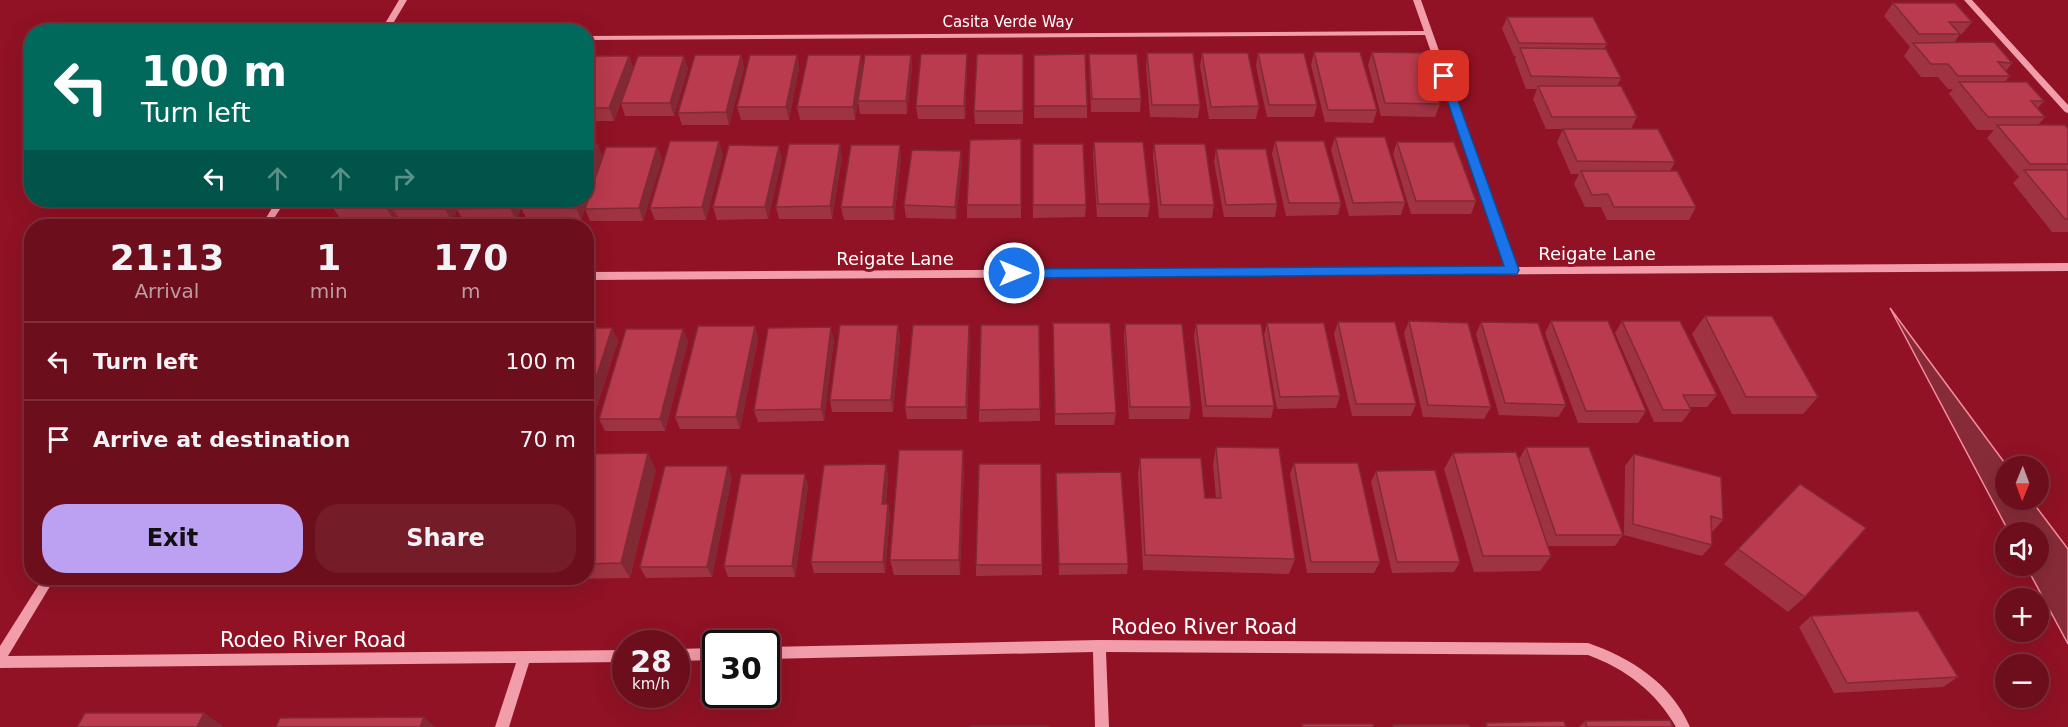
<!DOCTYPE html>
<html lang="en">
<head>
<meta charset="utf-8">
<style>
  body { margin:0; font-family:"DejaVu Sans",sans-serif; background:#741c28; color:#f1f3f6; height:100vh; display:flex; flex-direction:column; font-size:22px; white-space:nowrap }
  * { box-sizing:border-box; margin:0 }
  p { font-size:20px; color:#be9ca3 }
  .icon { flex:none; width:33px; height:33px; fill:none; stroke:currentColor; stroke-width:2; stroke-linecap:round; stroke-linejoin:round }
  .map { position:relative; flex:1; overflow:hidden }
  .side { position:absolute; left:24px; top:219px; width:570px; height:366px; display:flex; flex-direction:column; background:#6c0e1b; border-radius:24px; box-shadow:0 6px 24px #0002,0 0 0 2px #7f2e3a }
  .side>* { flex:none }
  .banner { position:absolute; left:24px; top:24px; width:570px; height:183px; border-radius:24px; box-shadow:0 6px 24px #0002,0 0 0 2px #7f2e3a; background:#00695c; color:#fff; overflow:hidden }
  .needle { width:39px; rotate:181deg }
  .buttons { position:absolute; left:1995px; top:456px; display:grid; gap:12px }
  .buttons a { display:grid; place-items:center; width:54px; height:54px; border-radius:50%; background:#6c0e1b; box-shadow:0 6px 24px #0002,0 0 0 2px #7f2e3a; font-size:30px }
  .speed { position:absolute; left:612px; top:630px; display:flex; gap:12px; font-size:30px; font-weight:700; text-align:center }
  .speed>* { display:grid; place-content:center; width:78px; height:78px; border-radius:50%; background:#6c0e1b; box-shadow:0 6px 24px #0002,0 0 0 2px #7f2e3a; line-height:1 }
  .speed small { font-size:15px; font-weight:400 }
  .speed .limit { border:3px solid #111; border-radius:9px; background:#fff; color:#111 }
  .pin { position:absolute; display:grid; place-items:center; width:51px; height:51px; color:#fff; margin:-26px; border-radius:12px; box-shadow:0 3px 9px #0006 }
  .me { position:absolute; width:66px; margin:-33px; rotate:90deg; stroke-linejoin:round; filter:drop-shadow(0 0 4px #0008) }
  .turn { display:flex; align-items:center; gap:21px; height:126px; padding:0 18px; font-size:27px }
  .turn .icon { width:78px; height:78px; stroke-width:2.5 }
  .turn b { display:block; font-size:42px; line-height:51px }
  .lanes { display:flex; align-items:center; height:57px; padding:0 18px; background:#0003; justify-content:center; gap:30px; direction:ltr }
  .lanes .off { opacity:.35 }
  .eta { display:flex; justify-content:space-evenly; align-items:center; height:102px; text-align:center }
  .eta b { font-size:36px; font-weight:700; line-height:42px }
  .primary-button { display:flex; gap:12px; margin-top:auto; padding:12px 18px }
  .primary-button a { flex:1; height:69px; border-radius:24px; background:#bca0f2; color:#111; font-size:24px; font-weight:700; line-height:69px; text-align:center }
  .primary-button a+a { background:#741c28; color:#f1f3f6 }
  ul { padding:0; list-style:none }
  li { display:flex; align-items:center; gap:18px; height:78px; padding:0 18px; border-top:2px solid #7f2e3a }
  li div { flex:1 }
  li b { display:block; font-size:22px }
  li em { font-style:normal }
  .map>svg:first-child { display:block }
  .water { fill:#882b38; stroke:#f58fa0; stroke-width:1.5 }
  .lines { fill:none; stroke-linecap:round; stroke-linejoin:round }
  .minor { fill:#f29daa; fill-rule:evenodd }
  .wall { fill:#9f3342 }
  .shaded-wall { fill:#822936 }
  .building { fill:#b93b4d; stroke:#822936; stroke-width:1.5 }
  .route { fill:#1a73e8; stroke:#114b97; stroke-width:1.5 }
  .labels { text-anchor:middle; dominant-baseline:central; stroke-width:6; stroke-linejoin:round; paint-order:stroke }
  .far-street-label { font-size:15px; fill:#fff; stroke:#901224 }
  .street-label { font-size:18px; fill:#fff; stroke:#901224 }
  .near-street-label { font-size:21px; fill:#fff; stroke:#901224 }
</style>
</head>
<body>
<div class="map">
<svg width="2068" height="727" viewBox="0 0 2068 727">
  <rect width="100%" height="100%" fill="#901224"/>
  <!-- water -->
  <path class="water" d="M1890,308L2007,466L2006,500H2031L2068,549V644L2026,566H2038V532H2009Z"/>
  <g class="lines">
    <!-- minor -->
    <path class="minor" d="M399,0H407L388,32H380Z
      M1413,0H1421L1516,267L2068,263V271L586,280V272L1506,267L1425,35L586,40V36L1424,31Z
      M1964,0H1972L2068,105V113L2065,112Z
      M277,200H286L269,226H261Z
      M43,578H55L8,656L626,650V662L529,663L509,727H495L516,663L0,668V646Z
      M1099,640L1588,643C1631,658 1671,683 1690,727H1676C1656,692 1626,669 1588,655L1106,652L1109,727H1095L1093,652L766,659V647Z
      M716,648V660L676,661V649Z"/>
  </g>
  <!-- wall -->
  <path class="wall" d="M1893,3L1972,22L1962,34H1960L1954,43L2012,63L2006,71L2010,76L2005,82L2044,101L2038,108L2045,117L2038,125L2068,129V232H2052L2013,183L2019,177L1987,138L1994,130H1977L1949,94L1953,89H1948L1938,77H1921L1904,56L1910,47L1884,16Z
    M1507,17L1607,44L1604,49L1621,78L1617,86L1637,117L1631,129L1675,162L1670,171L1696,207L1689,220H1607L1601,207H1585L1574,184L1579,174H1571L1557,142L1563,129H1546L1533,99L1537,89H1526L1515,60L1516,56H1514L1502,29Z
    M1314,52L1377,110L1373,123L1325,122L1311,65Z
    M1372,52L1440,104L1435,117L1381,116L1368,65Z
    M1147,53L1200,105L1198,118L1150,117L1146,66Z
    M1202,53L1259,106L1256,119H1209L1200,66Z
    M1258,53L1317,105L1314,117H1267L1256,66Z
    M967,54V66L965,119H918L916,106Z
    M1023,54V124H975L974,111Z
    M1089,54L1141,99L1140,112H1091L1089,66Z
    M741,55L744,68L729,125H682L678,113Z
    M797,55L799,68L789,120H741L737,107Z
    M861,55L863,68L911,55L912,67L907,114H860L858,101L855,120H800L797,107Z
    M1034,55L1087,106V118H1034Z
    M586,56H629L633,68L614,121H586Z
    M688,68L674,116H625L621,103Z
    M1335,137L1405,202L1401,215L1349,216L1331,150Z
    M1021,139V218H967V205Z
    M1275,141L1341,203L1338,215L1286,216L1272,154Z
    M1094,142L1150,204L1148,217H1097L1093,155Z
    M1397,142L1476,201L1471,214H1411L1393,154Z
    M1033,144L1086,205L1085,217L1033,218Z
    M1154,144L1214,205L1212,218H1159L1153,157Z
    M657,147L662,160L643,221H590L585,209L581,220L528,221L521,208L516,221H464L457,210L452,222H401L397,215L394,220H341L333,208Z
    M1216,149L1277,204L1275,217H1224L1214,162Z
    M723,154L706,220H655L650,208Z
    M842,157L832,219H779L776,207Z
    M782,158L768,219L717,220L713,207Z
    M901,158L894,220H844L841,207Z
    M962,164L956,219L906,218L904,205Z
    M1705,316L1818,397L1803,414H1732L1692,334Z
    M1409,321L1491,407L1484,419L1423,417L1404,333Z
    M1551,321L1646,411L1638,423H1578L1545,333Z
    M1622,321L1717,395L1707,407H1689L1691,410L1682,422H1654L1615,333Z
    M1338,322L1416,404L1411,416H1352L1334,334Z
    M1481,322L1566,405L1558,417L1499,415L1476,334Z
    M1053,323L1116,413L1114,425H1055Z
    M1267,323L1340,396L1336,408L1277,409L1264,335Z
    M1125,324L1191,407L1189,419H1129L1124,336Z
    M1196,324L1274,406L1271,418L1203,417L1194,336Z
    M898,325L900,338L893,412H832L830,400Z
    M1039,325L1040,421L979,422V410Z
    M755,326L758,339L740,429H680L675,417Z
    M586,328H612L618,341L591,425H586Z
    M683,329L688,342L665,431H605L599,419Z
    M970,337L967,419H907L905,407Z
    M834,339L824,421L758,422L754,410Z
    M1216,447L1295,559L1289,574L1143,570L1138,474L1140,458L1205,498H1216L1213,464Z
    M1526,447L1623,535L1615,546H1548L1519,459Z
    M1453,453L1551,556L1540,571L1474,572L1444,469Z
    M586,454L656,470L630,578L562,579L561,578H586Z
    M1634,454L1723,520L1713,531H1711L1712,545L1702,556L1624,535L1625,466Z
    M1294,463L1380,562L1374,573H1307L1290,474Z
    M886,464L888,476L886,504H888L890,515L885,573H814L811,562Z
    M1041,464L1042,575L976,576V565Z
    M964,466L960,575H894L890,560Z
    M1376,471L1460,562L1454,572L1392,573L1371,482Z
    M1056,473L1128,564L1127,574L1059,575Z
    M732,477L712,577L646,578L640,567Z
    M1800,484L1805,597L1788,612L1724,564Z
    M808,486L795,577H728L724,566Z
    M139,578H215L214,580H142Z
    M220,578H295L293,583H226Z
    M306,578H378L377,582H310Z
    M392,578H463L462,579L394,580Z
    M1811,616L1958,677L1943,687L1834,693L1799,627Z
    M1585,721L1673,727H1579Z"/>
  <!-- shaded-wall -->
  <path class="shaded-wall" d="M967,54V66L965,119L964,106Z
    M741,55L744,68L729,125L726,112Z
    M797,55L799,68L789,120L786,107Z
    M861,55L863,68L855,120L853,107Z
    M911,55L912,67L907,114L906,101Z
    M629,56L633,68L614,121L609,108Z
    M684,56L688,68L674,116L670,103Z
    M719,141L723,154L706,220L702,207Z
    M840,144L842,157L832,219L830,206Z
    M598,145L603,157L581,220L576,208L579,200H586V177Z
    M900,145L901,158L894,220L893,207Z
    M779,146L782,158L768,219L765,207Z
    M657,147L662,160L643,221L639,208Z
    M961,151L962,164L956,219L955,207Z
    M390,200H405L393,209L397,215L394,220L386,208Z
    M449,200H462L452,222L445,209Z
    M514,200H525L516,221L510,208Z
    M898,325L900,338L893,412L891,400Z
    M969,325L970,337L967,419L966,407Z
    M755,326L758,339L740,429L736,417Z
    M831,327L834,339L824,421L821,409Z
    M612,328L618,341L591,425L586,416V409Z
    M683,329L688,342L665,431L660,419Z
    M963,450L964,466L960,575L959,560Z
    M648,453L656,470L630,578L621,563Z
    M886,464L888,476L885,515L882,504Z
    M728,466L732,477L712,577L707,567Z
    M805,474L808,486L795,577L792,566Z
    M888,504L890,515L885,573L883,562Z
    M287,578H295L293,583Z
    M204,713L223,726V727H197Z
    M424,717L435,727H420Z"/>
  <!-- building -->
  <path class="building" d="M1893,3H1955L1972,22H1949L1960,34H1919Z
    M1507,17H1593L1607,44L1519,43Z
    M1994,42L2012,63L1998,62L2010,76H1958L1948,64H1931L1913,43Z
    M1520,48L1606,49L1621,78L1531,76Z
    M1314,52H1360L1377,110H1328Z
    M1372,52L1424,53L1440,104L1385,103Z
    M1147,53H1193L1200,105H1152Z
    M1202,53H1248L1259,106L1211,107Z
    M1258,53H1304L1317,105H1269Z
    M921,54H967L964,106H916Z
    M977,54H1023V111H974Z
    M1085,54L1087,106H1034V55Z
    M1089,54H1137L1141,99H1092Z
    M695,55H741L726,112L678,113Z
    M750,55H797L786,107H737Z
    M808,55H861L853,107H797Z
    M865,55H911L906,101H858Z
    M586,56H629L609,108H586Z
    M638,56H684L670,103H621Z
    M1959,82H2027L2044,101H2031L2045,117H1988Z
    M1538,86H1621L1637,117H1552Z
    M1997,125H2065L2068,129V164H2030Z
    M1563,129H1658L1675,162L1577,161Z
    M1335,137H1385L1405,202L1353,203Z
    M1021,139V205H967L970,140Z
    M670,141H719L702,207L650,208Z
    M1275,141H1324L1341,203H1289Z
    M1094,142H1143L1150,204H1098Z
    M1397,142H1454L1476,201H1416Z
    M789,144H840L830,206L776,207Z
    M1033,144H1083L1086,205H1033Z
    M1154,144H1205L1214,205H1161Z
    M586,145H598L586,177Z
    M729,145L779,146L765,207H713Z
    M851,145H900L893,207H841Z
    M606,147H657L639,208L585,209Z
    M1216,149H1266L1277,204L1226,205Z
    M912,150L961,151L955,207L904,205Z
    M2024,170H2068V219H2065Z
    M1581,171H1677L1696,207H1614L1608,194L1592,195Z
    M338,200H390L386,208H333Z
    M398,200H449L445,209H393Z
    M461,200H514L510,208L457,209Z
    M525,200H579L576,208H521Z
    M1705,316H1772L1818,397H1746Z
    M1409,321L1468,323L1491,407L1428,405Z
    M1551,321H1608L1646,411H1586Z
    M1622,321H1680L1717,395H1683L1691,410H1663Z
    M1338,322H1395L1416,404H1356Z
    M1481,322L1538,323L1566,405L1505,403Z
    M1053,323H1110L1116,413L1055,414Z
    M1267,323H1324L1340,396L1280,397Z
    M1125,324H1182L1191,407H1130Z
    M1196,324H1261L1274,406H1206Z
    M840,325H898L891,400H830Z
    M913,325H969L966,407H905Z
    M981,325H1039L1040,409L979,410Z
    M698,326H755L736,417H675Z
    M831,327L821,409L754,410L768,328Z
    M586,328H612L586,409Z
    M626,329H683L660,419H599Z
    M1216,447L1279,448L1295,559L1145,555L1140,458H1201L1205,498H1221Z
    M1526,447H1589L1623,535H1556Z
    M899,450H963L959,560H890Z
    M1516,452L1551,556H1483L1453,453Z
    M648,453L621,563L586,564V454Z
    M1634,454L1721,477L1723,520L1711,516L1712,545L1633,524Z
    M1294,463H1358L1380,562H1311Z
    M886,464L882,504H888L883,562H811L824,465Z
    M979,464H1041L1042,565H976Z
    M665,466H728L707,567H640Z
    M1435,470L1460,562H1397L1376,471Z
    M1121,472L1128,564H1059L1056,473Z
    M741,474H805L792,566H724Z
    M1800,484L1866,528L1805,597L1738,549Z
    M1918,611L1958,677L1847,683L1811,616Z
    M85,713H204L197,727H77Z
    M424,717L420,727H276L280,718Z
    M1670,720L1673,727H1587L1585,721Z
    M1564,721L1566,727H1487L1486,723Z
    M1302,724H1373L1374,727H1303Z
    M1393,725H1469L1470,727H1394Z
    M971,726H1049V727H971Z"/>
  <!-- route -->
  <path class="route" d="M1444,73L1449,76L1519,270L1517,274L1014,278L1007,273L1014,269L1504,266L1439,76Z"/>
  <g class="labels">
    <!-- far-street labels -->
    <g class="far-street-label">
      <text x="1008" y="22">Casita Verde Way</text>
    </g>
    <!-- street labels -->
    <g class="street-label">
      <text x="1597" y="253">Reigate Lane</text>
      <text x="895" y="258">Reigate Lane</text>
    </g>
    <!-- near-street labels -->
    <g class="near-street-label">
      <text x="1204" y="627">Rodeo River Road</text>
      <text x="313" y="640">Rodeo River Road</text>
    </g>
  </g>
</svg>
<div class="buttons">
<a><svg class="needle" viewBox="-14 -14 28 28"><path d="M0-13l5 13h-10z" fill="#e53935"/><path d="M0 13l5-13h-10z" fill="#be9ca3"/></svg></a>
<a><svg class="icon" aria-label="sound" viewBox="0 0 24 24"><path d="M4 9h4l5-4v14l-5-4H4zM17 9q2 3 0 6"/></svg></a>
<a>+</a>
<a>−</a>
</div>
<div class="speed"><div>28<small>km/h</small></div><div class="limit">30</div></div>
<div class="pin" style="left:1444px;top:76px;background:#d93025"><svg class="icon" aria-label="arrive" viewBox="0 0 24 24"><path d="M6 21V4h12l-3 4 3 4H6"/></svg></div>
<svg class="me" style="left:1014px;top:273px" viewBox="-20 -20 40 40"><circle r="17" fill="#1a73e8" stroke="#fff" stroke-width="3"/><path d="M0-11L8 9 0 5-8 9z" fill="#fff"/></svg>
<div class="banner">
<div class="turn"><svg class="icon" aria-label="left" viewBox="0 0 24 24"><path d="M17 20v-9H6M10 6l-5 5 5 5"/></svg><div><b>100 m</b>Turn left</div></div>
<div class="lanes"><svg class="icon" aria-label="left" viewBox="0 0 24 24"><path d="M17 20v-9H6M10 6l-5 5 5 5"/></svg><svg class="icon off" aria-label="ahead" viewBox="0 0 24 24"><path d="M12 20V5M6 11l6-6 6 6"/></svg><svg class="icon off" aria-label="ahead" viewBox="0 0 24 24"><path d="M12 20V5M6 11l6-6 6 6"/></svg><svg class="icon off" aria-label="right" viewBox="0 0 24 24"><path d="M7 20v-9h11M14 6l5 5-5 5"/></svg></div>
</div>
<section class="side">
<div class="eta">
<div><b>21:13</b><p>Arrival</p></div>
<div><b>1</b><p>min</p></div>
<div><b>170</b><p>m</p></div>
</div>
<ul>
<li><svg class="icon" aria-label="left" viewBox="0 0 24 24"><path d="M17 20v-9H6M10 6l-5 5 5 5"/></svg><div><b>Turn left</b></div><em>100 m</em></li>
<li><svg class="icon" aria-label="arrive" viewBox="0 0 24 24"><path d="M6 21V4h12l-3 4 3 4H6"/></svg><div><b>Arrive at destination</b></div><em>70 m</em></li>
</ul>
<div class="primary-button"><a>Exit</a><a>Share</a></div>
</section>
</div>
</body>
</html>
